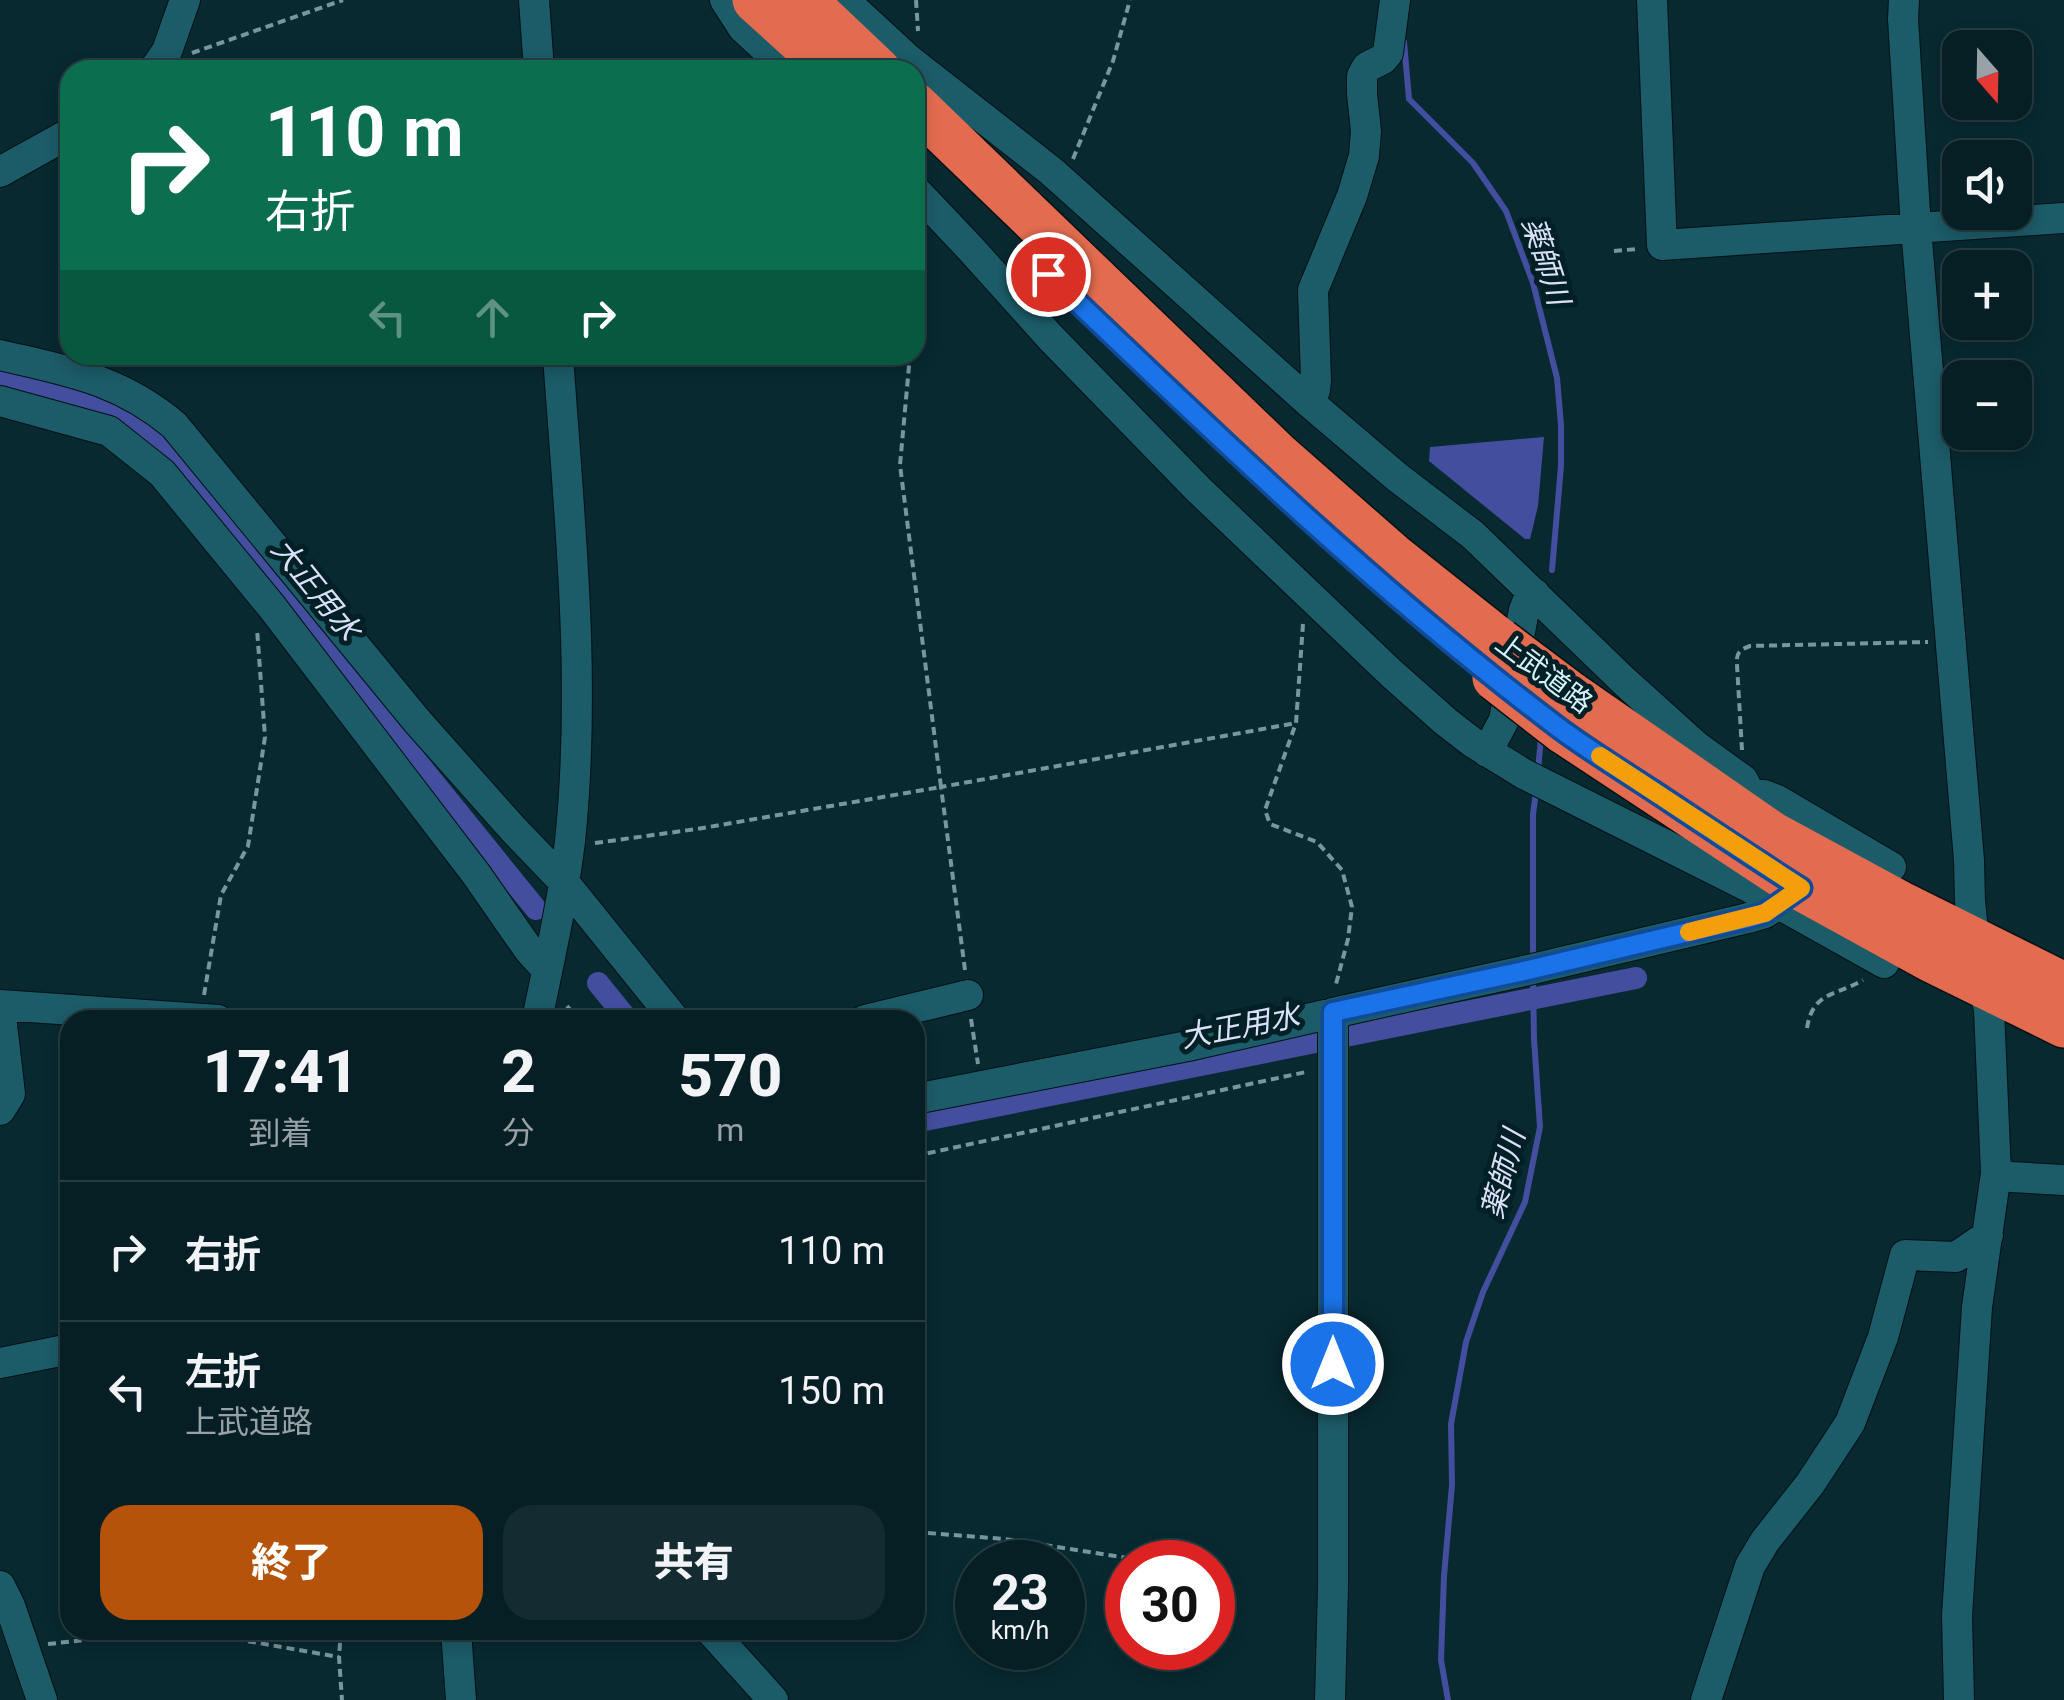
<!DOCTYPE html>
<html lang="ja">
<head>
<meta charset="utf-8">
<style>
  body { margin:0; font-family:Roboto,"Noto Sans JP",sans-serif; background:#142c31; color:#f1f3f6; height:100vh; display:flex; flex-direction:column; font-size:38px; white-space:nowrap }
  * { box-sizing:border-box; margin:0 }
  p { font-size:32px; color:#98a2a6 }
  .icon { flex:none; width:55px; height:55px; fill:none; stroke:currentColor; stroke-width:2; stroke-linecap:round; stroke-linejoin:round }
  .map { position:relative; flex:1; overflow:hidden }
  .panel { position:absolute; left:60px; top:1010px; width:865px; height:630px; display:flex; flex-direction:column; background:#061f24; border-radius:30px; box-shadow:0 5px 15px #0003,0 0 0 2px #273d41 }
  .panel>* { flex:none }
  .banner { position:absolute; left:60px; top:60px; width:865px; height:305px; border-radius:30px; box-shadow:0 5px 15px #0003,0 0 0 2px #273d41; background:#0b6e4f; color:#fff; overflow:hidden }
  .needle { width:65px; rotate:160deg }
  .controls { position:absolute; left:1942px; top:30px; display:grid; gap:20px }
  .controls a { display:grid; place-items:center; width:90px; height:90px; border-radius:20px; background:#061f24; box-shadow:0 5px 15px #0003,0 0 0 2px #273d41; font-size:50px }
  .speed { position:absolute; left:955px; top:1540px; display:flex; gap:20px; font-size:50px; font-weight:700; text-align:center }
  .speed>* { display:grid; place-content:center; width:130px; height:130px; border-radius:50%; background:#061f24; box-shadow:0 5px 15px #0003,0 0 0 2px #273d41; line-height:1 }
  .speed small { font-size:25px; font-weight:400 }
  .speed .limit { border:15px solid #d22; background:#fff; color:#111 }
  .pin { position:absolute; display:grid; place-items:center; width:85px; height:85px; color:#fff; margin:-42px; border:5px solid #fff; border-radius:50%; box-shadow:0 2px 10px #0007 }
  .me { position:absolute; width:110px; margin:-55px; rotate:0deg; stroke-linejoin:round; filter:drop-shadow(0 0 8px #0008) }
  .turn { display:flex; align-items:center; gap:35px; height:210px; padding:0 40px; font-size:45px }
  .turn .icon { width:130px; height:130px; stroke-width:2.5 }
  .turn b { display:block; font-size:70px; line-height:85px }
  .lanes { display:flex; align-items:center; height:95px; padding:0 40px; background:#0003; justify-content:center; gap:50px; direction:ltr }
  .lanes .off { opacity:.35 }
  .eta { display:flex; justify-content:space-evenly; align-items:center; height:170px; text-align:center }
  .eta b { font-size:60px; font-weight:800; line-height:70px }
  .action { display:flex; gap:20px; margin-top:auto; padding:20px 40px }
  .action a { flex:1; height:115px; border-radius:30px; background:#b45309; color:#fff; font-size:40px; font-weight:800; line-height:115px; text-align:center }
  .action a+a { background:#142c31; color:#f1f3f6 }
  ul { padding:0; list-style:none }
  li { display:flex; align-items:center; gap:30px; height:140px; padding:0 40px; border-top:2px solid #273d41 }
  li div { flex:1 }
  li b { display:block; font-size:38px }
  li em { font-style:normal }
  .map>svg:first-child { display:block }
  .water { fill:#434e9e }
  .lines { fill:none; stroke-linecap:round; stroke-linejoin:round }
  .stream { stroke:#434e9e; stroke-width:6 }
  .canal { stroke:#434e9e; stroke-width:22 }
  .minor-casing { stroke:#011115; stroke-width:32 }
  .highway-casing { stroke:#011115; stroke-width:48 }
  .path { stroke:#77969d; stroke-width:4; stroke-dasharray:8 5; stroke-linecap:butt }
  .minor { stroke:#1c5b68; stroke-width:30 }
  .highway { stroke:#e36c50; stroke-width:45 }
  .highway-bridge-casing { stroke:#011115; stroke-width:48; stroke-linecap:butt }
  .highway-bridge { stroke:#e36c50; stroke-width:45 }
  .route-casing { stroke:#114b97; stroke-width:25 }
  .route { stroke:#1a73e8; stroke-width:18 }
  .slow { stroke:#f59e0b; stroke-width:18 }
  .labels { text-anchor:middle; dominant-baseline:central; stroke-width:10; stroke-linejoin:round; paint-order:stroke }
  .street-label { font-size:28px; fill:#d4f2f9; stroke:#002026 }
  .water-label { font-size:30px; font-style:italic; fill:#dae0f7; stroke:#002026 }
</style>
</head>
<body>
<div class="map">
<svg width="2064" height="1700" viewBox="0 0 2064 1700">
  <rect width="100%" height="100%" fill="#082930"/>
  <!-- water -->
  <path class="water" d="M1544,437L1538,506L1530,539H1525L1429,461L1430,447Z"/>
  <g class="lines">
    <!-- stream -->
    <path class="stream" d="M1404,42L1409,99L1473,163L1506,211L1533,283L1557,378L1561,425V466L1552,570
      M1538,770L1541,738
      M1533,960V814L1536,792
      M1448,1700L1441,1660L1444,1576L1452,1485L1451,1424L1466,1342L1483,1292L1525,1202L1540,1127L1534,1039L1533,977"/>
    <!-- canal -->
    <path class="canal" d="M0,376L96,401L134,423L176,464L536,909
      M598,983L628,1020
      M915,1122L1636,978"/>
    <!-- minor casing -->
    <g class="minor-casing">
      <path id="minor" d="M534,0L539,70
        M725,0L743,28L789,70
        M844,0L908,59L1051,171L1310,403L1397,477L1473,535L1624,681L1696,746L1743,780L1751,795L1750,803L1744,815
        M1652,0L1662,245L2064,218
        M1904,0L1903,19L1916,228L1969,860L1970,901L1974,941L1989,1010L1996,1173L1977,1307L1957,1616L1959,1700
        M154,70L167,51L185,0
        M0,172L70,133
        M915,190L970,248L1050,337L1198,489L1391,673L1445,721L1472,742L1524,774L1747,886L1884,963
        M0,355C68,371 119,379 174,425L417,721L514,830L563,881L675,1020
        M0,401L109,431L162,473L272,607L476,874L529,950L547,970
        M1310,403L1315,390L1316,380L1313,290L1352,196L1364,156L1366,131L1362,94V76L1367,67L1383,59L1388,53L1395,0
        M1487,752L1504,720L1524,610L1528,600L1535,594
        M1751,795H1764L1777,800L1891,867
        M0,1005L218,1020
        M0,1007L10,1094L0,1110
        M537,1020C549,961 563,901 570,841C587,679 569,516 558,355
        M865,1020L968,995
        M915,1099L1193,1045L1333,1013
        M1996,1173L2011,1177L2064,1180
        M0,1363L70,1349
        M0,1586L10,1606L42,1700
        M456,1630L461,1700
        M710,1630L773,1700
        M1330,1700L1333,1587V1013L1524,971L1748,918L1765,913L1791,896
        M1706,1700L1750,1566L1765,1541L1810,1484L1850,1423L1883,1337L1905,1255L1956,1257L1988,1235"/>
    </g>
    <!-- highway casing -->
    <g class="highway-casing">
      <path id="highway" d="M755,0L832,70
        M804,0L878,70
        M915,105L1278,455L1392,555L1500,641
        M1569,693L1772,834L1903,905L2064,985
        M1563,731L1801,888L1930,959L2064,1025"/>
    </g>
    <!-- path -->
    <path class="path" d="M916,0L918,31
      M192,53L343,0
      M1073,159L1113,61L1130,0
      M1614,251L1637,249
      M915,302L922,232
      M1303,624L1296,723L1265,810L1270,824L1317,842L1342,870L1352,907L1348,939L1335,988
      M1742,750L1737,665C1736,653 1739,650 1750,646L1928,642
      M595,843L697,829L941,787L900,465L910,355
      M965,970L941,787L1296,723
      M204,995L221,895L248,846L265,737L257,629
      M567,1006L579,1020
      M971,1019L978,1064
      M1807,1028C1813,991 1836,996 1863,980
      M915,1156L1306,1072
      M915,1532L1005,1539L1154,1562
      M184,1630L339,1657
      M341,1630L339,1657L342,1700
      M48,1644L85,1640L106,1630"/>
    <!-- minor -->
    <use href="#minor" class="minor"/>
    <!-- highway -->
    <use href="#highway" class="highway"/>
    <!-- highway-bridge casing -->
    <g class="highway-bridge-casing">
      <path id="highway-bridge" d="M1500,641L1569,693
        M1495,678L1563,731"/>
    </g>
    <!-- highway-bridge -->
    <use href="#highway-bridge" class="highway-bridge"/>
  </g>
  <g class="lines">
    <!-- route casing -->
    <g class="route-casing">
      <path id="route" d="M1048,274C1212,431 1377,591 1559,728C1590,751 1623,771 1655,792C1703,824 1752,857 1801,888L1765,913L1748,918L1524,971L1333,1012V1364"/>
    </g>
    <!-- route -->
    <use href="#route" class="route"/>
    <!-- slow -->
    <path class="slow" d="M1600,756L1801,888L1765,913L1689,932"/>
  </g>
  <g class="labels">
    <!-- street labels -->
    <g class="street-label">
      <text transform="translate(1544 673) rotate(37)">上武道路</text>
    </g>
    <!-- water labels -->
    <g class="water-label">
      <text transform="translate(1546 261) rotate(72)">薬師川</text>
      <text transform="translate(316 589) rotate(51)">大正用水</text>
      <text transform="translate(1240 1026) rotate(-11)">大正用水</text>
      <text transform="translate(1503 1174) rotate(-75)">薬師川</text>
    </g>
  </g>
</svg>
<div class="controls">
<a><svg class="needle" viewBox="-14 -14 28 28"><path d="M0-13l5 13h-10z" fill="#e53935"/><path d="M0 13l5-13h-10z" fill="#98a2a6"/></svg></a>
<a><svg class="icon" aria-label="sound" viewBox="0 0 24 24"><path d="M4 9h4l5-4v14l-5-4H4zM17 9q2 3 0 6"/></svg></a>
<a>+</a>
<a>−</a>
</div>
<div class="speed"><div>23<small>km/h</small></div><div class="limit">30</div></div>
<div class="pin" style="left:1048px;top:274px;background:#d93025"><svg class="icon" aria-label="arrive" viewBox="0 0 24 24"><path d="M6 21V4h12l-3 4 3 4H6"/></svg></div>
<svg class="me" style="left:1333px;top:1364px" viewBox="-20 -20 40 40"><circle r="17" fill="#1a73e8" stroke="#fff" stroke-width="3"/><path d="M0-11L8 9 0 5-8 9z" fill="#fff"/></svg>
<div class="banner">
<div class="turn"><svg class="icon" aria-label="right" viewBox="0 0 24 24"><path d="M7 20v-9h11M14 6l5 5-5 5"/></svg><div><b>110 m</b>右折</div></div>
<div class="lanes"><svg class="icon off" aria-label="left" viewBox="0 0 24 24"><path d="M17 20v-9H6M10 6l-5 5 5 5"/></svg><svg class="icon off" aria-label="ahead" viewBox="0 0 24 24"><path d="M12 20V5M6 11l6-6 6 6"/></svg><svg class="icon" aria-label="right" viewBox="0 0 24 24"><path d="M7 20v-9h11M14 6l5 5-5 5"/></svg></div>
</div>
<section class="panel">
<div class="eta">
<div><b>17:41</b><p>到着</p></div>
<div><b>2</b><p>分</p></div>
<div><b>570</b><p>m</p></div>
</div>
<ul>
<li><svg class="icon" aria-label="right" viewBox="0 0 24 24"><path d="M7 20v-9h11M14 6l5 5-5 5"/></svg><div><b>右折</b></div><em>110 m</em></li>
<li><svg class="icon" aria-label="left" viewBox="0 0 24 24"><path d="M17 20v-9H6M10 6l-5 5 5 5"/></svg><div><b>左折</b><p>上武道路</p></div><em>150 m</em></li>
</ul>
<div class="action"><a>終了</a><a>共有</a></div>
</section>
</div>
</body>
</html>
